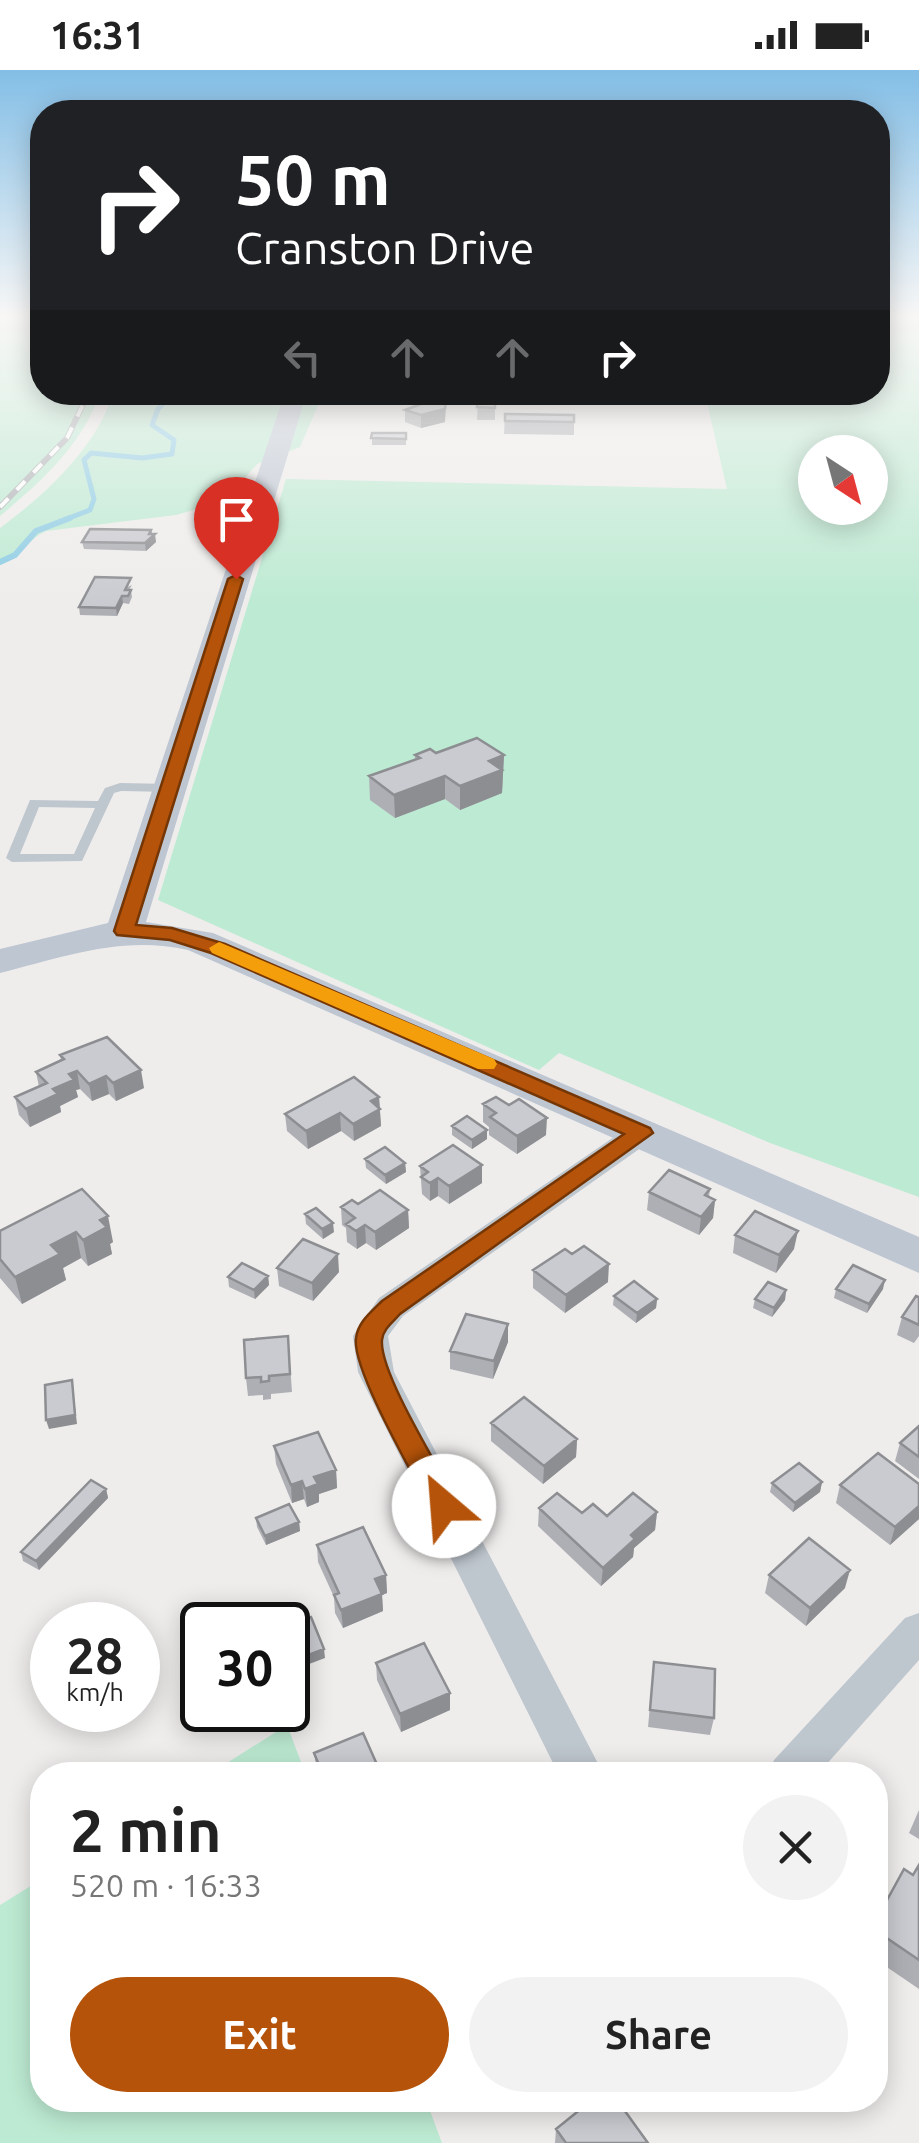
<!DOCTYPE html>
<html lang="en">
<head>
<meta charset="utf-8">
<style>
  body { margin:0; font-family:Ubuntu,sans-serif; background:#f2f2f2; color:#222; height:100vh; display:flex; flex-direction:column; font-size:38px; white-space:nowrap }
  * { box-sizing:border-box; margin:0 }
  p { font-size:32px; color:#767676 }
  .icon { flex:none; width:55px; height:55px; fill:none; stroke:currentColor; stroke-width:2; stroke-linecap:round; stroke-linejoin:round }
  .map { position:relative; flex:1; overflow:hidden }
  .sheet { position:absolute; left:30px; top:1692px; width:858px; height:350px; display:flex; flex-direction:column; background:#fff; border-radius:40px; box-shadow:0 5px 25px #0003 }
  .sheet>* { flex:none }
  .top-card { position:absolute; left:30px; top:30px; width:860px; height:305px; border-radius:40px; box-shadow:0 5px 25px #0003; background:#202124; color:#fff; overflow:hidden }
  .needle { width:65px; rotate:144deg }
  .controls { position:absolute; left:798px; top:365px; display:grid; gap:20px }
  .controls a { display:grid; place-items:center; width:90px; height:90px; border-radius:50%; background:#fff; box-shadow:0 5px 25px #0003; font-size:50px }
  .speed { position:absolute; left:30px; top:1532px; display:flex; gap:20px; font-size:50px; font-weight:700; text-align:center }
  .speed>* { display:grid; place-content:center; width:130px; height:130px; border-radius:50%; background:#fff; box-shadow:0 5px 25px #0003; line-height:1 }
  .speed small { font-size:25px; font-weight:400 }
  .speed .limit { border:5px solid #111; border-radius:15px; background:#fff; color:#111 }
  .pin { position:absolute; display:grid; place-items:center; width:85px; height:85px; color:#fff; margin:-102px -42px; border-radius:50% 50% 50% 0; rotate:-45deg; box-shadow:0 0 10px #0007 }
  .pin .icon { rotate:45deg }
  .me { position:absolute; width:110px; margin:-55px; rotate:333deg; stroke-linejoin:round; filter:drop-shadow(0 0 8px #0008) }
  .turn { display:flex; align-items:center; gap:35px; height:210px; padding:0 40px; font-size:45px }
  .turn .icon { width:130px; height:130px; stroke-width:2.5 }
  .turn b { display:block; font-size:70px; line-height:85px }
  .lanes { display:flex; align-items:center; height:95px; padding:0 40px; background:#0003; justify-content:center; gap:50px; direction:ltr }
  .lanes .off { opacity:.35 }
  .round { display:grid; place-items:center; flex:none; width:105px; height:105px; border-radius:52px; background:#f2f2f2 }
  .overview { display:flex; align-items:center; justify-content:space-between; height:170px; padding:0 40px }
  h1 { font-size:60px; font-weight:700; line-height:75px }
  .button { display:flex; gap:20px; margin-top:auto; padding:20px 40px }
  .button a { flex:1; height:115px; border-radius:60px; background:#b45309; color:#fff; font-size:40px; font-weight:700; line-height:115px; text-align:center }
  .button a+a { background:#f2f2f2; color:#222 }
  .status { display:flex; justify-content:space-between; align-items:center; height:70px; padding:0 50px; background:#fff; direction:ltr }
  .status svg { height:28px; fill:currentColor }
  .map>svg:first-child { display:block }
  .green { fill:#bdead2; fill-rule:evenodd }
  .water { fill:#8dcce4 }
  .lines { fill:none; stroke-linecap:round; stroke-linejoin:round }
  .stream-far1 { stroke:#8dcce4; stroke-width:5 }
  .stream { stroke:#8dcce4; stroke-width:6 }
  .lane { fill:#bec6ce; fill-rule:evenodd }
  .street { fill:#bec6ce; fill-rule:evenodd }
  .secondary { fill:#bec6d2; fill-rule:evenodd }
  .rail-casing { stroke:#afb1b6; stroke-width:6 }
  .rail { stroke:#fff; stroke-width:4; stroke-dasharray:12; stroke-linecap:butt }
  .wall { fill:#aeafb4 }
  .shaded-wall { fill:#8d8e92 }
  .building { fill:#cacbd1; stroke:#8d8e92; stroke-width:2.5 }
  .route { fill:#b45309; stroke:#753606; stroke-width:2.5 }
  .slow { fill:#f59e0b }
</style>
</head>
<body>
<div class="status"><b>16:31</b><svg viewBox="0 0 49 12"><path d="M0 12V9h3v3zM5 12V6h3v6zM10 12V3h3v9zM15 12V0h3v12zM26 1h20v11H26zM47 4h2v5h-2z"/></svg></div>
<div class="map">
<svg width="919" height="2073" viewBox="0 0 919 2073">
  <rect width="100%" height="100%" fill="#efedec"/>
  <!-- green -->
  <path class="green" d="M0,245H42V322L100,323C83,374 41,412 0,446Z
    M878,245H919V1127L770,1073L559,983L539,1000L158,830L286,409L727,419L707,333L725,323L878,322ZM815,382H870V438H815Z
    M372,322L378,332L320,331L300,377L257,394L244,409L211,435L176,445L46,461C27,470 23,484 0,494V458C45,425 97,377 113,323Z
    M287,1655L306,1705H208Z
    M42,1809V2030H426L442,2073H0V1835Z"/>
  <!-- water -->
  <path class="water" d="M413,323H668C588,336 506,330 425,330Z"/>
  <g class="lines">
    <!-- stream-far1 -->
    <path class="stream-far1" d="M64,450L90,440L94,429L84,390L91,383L142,388L172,384L174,370L152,355L158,339L174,322"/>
    <!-- stream -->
    <path class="stream" d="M0,492L15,485L36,461L70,448"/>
    <!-- lane -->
    <path class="lane" d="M120,713L170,714L176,718L170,722L121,721L114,723L82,791L12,792L6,788L30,730L98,731L105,718ZM39,737L95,738L74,784H20Z"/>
    <!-- street -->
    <path class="street" d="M641,1053L652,1056L656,1063L652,1070L403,1246L388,1266L394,1302L604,1705H559L358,1302L353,1266L379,1228L630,1056Z
      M919,1543V1590L817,1705H767L774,1690L905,1548Z"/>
    <!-- secondary -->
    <path class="secondary" d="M285,322H307L146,852L213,863L919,1167V1203L188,880C122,865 64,887 0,903V879L108,853Z"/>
    <!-- rail casing -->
    <g class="rail-casing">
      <path id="rail" d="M0,437L67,368L89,322"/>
    </g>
    <!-- rail -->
    <use href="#rail" class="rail"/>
  </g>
  <!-- wall -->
  <path class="wall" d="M478,328L495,329V350H477Z
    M446,329L445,352L421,358L405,352V340Z
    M505,344L574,345V365L504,364Z
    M372,363H406V375H372Z
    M151,460L156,472L146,481L84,479L82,472Z
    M132,515L129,520H131L132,527L129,534L123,533L117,546L80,545L79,537Z
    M436,683L504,685L502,723L460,740L445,729L395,748L370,730L369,706L415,690V685Z
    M60,985L144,1018L116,1031L109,1024L92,1031L80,1019L76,1020L78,1027L60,1036L61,1042L30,1057L19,1045L15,1027L39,1017L36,1002L61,990Z
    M379,1027L381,1056L354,1071L341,1061L308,1079L287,1061L285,1044Z
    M483,1034L546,1065L517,1084L489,1065V1057L483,1052Z
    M452,1056L487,1069L472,1079L452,1065Z
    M365,1089L405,1093L406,1102L386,1114L366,1098Z
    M420,1096L482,1113L449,1134L438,1126L430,1131L422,1124Z
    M82,1119L113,1172L110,1174L112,1184L88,1196L81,1188L63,1198L66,1210L22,1234L0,1208V1161Z
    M710,1119L709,1127L715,1130L713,1148L699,1165L647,1140L649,1122Z
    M358,1134L408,1140L409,1158L376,1180L366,1173L357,1179L347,1172L346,1158L342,1155L341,1137Z
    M305,1144L334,1162L323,1169L306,1154Z
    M735,1165L794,1179L776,1203L733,1183Z
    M277,1198L339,1202L313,1231L279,1216Z
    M533,1200L608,1212L565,1243L533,1218Z
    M268,1206L269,1215L255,1229L229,1217L228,1207Z
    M836,1219H883L867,1243L834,1228Z
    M786,1220L785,1230L772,1247L753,1238L755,1229Z
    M614,1226L657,1229L656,1238L636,1253L613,1235Z
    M919,1227V1266L914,1273L897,1265L902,1247Z
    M288,1266L292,1322L271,1324V1329L263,1330V1325L248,1326L246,1308Z
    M508,1272L493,1309L450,1299V1281Z
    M491,1353L577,1369L576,1387L543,1414L491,1371Z
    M919,1356V1409L895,1391L900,1373Z
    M274,1376L336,1400L337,1418L319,1424V1432L307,1437L304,1429L292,1433L276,1394Z
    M822,1412L820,1422L793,1442L770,1422L772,1413Z
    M919,1414V1449L890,1475L836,1433L840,1415Z
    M106,1419L108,1428L39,1500L23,1491L21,1482Z
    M539,1438L607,1446L657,1442L655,1460L634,1478L633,1487L601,1516L538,1456Z
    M256,1448L299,1452L300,1461L266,1475L257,1457Z
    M317,1475L386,1505L387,1523L382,1525L383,1541L343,1558L335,1543L334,1527L318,1492Z
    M769,1505L845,1518L806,1556L765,1523Z
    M654,1592L714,1648L710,1665L648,1657Z
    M376,1593L450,1623V1640L401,1662L377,1610Z
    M314,1683L379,1699V1705H318Z
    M919,1740V1769L909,1763Z
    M919,1795V1919L875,1889V1852L913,1805Z
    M556,2059L648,2073H555Z"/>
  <!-- shaded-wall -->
  <path class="shaded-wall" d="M446,329L445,352L421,358V345Z
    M151,460L152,467L155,464L156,472L146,481L145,473Z
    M122,526L123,533L117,546L116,538Z
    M504,685L502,723L460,740V716L489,691Z
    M445,706V729L395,748L394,725Z
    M141,1000L144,1018L116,1031L113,1013Z
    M77,1001L80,1019L76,1020L78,1027L60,1036L61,1042L30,1057L26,1039L69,1004Z
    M106,1006L109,1024L92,1031L89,1014Z
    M379,1027L381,1056L354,1071L353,1054L371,1031Z
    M340,1043L341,1061L308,1079L306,1061Z
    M547,1048L546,1065L517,1084V1066Z
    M487,1060V1069L472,1079V1070Z
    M405,1093L406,1102L386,1114L385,1105Z
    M482,1095V1113L449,1134V1116Z
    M438,1108V1126L430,1131V1113Z
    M715,1130L713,1148L699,1165L701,1147Z
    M408,1140L409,1158L376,1180L375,1162Z
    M108,1146L113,1172L110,1174L112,1184L88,1196L83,1170L100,1150Z
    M333,1153L334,1162L323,1169L322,1159Z
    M365,1155L366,1173L357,1179L356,1161Z
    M798,1161L794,1179L776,1203L779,1185Z
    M76,1162L81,1188L63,1198L66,1210L22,1234L15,1207L51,1175Z
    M338,1184L339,1202L313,1231L312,1213Z
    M609,1194L608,1212L565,1243L566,1225Z
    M268,1206L269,1215L255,1229L254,1220Z
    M885,1210L883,1219L867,1243L869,1234Z
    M786,1220L785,1230L772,1247L774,1238Z
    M657,1229L656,1238L636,1253L637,1243Z
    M508,1254V1272L493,1309L494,1291Z
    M72,1310L77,1354L49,1359L46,1350Z
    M577,1369L576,1387L543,1414L544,1396Z
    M336,1400L337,1418L319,1424V1432L307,1437L305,1419L314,1407Z
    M302,1411L304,1429L292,1433L291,1415Z
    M822,1412L820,1422L793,1442L795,1433Z
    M106,1419L108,1428L39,1500L36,1491Z
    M919,1436V1449L890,1475L895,1457Z
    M657,1442L655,1460L634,1478L633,1487L601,1516L603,1498L631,1465Z
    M299,1452L300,1461L266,1475L265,1466Z
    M850,1500L845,1518L806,1556L810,1538Z
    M386,1505L387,1523L382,1525L383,1541L343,1558L341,1540L375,1509Z
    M324,1579L325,1588L288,1602V1593Z
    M450,1623V1640L401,1662L400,1644Z
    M379,1699V1705H364Z"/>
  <!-- building -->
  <path class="building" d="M422,328L446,329L445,339L421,345L405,340L421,334Z
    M478,328L495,329V338L477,337Z
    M505,344L574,345V352L505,351Z
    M372,363H406V369L371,368Z
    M90,459L151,460L149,464H155L145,473L82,472Z
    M95,507L131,508L125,520H131L128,526H122L116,538L79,537Z
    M477,668L504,685L489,691L502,700L460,716L445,706L394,725L369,706L420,688L415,685L430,679L436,683Z
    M107,967L141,1000L113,1013L106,1006L89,1014L77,1001L69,1004L74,1010L53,1019L58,1024L26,1039L15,1027L47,1013L36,1002L64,989L60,985Z
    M354,1007L379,1027L371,1031L380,1039L353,1054L340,1043L306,1061L285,1044Z
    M496,1027L509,1035L519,1029L547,1048L517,1066L490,1047L496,1043L483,1034Z
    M467,1046L487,1060L472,1070L452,1056Z
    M453,1075L482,1095L449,1116L438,1108L430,1113L421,1107L428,1102L420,1096Z
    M385,1077L405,1093L385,1105L365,1089Z
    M669,1100L710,1119L705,1125L715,1130L701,1147L649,1122Z
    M82,1119L108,1146L100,1150L107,1157L83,1170L76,1162L51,1175L60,1184L15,1207L0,1189V1161Z
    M380,1120L408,1140L375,1162L365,1155L356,1161L346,1154L355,1148L341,1137L352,1130L358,1134Z
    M316,1138L333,1153L322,1159L305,1144Z
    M755,1141L798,1161L779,1185L735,1165Z
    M303,1169L338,1184L312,1213L277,1198Z
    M584,1176L609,1194L566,1225L533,1200L565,1179L572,1184Z
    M242,1193L268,1206L254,1220L228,1207Z
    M853,1195L885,1210L869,1234L836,1219Z
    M634,1211L657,1229L637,1243L614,1226Z
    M768,1212L786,1220L774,1238L755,1229Z
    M916,1226L919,1227V1255L902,1247Z
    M466,1244L508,1254L494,1291L450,1281Z
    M288,1266L290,1304L269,1306V1311L261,1312V1307L246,1308L244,1270Z
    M72,1310L75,1345L46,1350L45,1315Z
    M524,1327L577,1369L544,1396L491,1353Z
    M919,1356V1387L900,1373Z
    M318,1362L336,1400L314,1407L318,1414L305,1419L302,1411L291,1415L274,1376Z
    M878,1383L919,1414V1436L895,1457L840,1415Z
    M799,1393L822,1412L795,1433L772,1413Z
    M91,1410L106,1419L36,1491L21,1482Z
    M557,1423L582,1443L593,1434L607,1446L633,1423L657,1442L631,1465L635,1469L603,1498L539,1438Z
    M289,1434L299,1452L265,1466L256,1448Z
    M363,1457L386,1505L375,1509L382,1524L341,1540L334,1525L339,1523L317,1475Z
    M809,1468L850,1500L810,1538L769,1505Z
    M311,1547L324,1579L288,1593V1556Z
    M424,1573L450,1623L400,1644L376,1593Z
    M654,1592L715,1599L714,1648L650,1640Z
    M363,1663L379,1699L364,1705H323L314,1683Z
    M482,1697L485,1705H461Z
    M919,1795V1890L875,1860V1852L904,1799L913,1805Z
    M592,2030H617L648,2073H566L556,2059Z"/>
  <!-- sky -->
  <linearGradient id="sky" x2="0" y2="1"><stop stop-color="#83bee6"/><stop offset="0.46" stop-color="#f8f7f6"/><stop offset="1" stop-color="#f8f7f6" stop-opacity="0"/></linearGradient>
  <rect width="919" height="535" fill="url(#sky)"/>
  <!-- route -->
  <path class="route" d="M236,505L243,509L136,855L172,858L225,874L650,1058L653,1063L400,1244C393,1252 383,1259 382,1270C379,1303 442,1402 459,1436L455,1445L444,1448L434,1445C417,1411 351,1299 356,1268C358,1252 371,1242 382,1231L624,1064L211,883L170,870L117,865L114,861L228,509Z"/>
  <!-- slow -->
  <path class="slow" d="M219,872L494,989L497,994L494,999H478L212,883L209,878Z"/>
</svg>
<div class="controls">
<a><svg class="needle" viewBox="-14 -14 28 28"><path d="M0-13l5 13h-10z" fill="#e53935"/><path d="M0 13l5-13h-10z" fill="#767676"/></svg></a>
</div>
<div class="speed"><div>28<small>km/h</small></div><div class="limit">30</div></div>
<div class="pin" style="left:236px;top:509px;background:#d93025"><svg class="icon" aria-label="arrive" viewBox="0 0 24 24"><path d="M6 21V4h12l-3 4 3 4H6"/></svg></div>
<svg class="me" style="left:444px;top:1436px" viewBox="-20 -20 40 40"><circle r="19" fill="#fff"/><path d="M0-13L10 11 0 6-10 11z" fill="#b45309"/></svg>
<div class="top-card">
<div class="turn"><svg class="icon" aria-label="right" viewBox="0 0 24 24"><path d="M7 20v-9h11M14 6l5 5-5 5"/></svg><div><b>50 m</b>Cranston Drive</div></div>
<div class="lanes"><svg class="icon off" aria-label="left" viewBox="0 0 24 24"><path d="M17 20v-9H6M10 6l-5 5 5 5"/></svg><svg class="icon off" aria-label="ahead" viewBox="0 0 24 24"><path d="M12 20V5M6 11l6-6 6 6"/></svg><svg class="icon off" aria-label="ahead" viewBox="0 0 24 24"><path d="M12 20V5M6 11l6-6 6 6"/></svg><svg class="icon" aria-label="right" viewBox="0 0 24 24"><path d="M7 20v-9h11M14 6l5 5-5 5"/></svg></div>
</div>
<section class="sheet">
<div class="overview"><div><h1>2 min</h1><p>520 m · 16:33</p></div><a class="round"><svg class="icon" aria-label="close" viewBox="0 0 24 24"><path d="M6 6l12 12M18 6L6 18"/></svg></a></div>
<div class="button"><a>Exit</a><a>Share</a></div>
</section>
</div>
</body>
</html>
